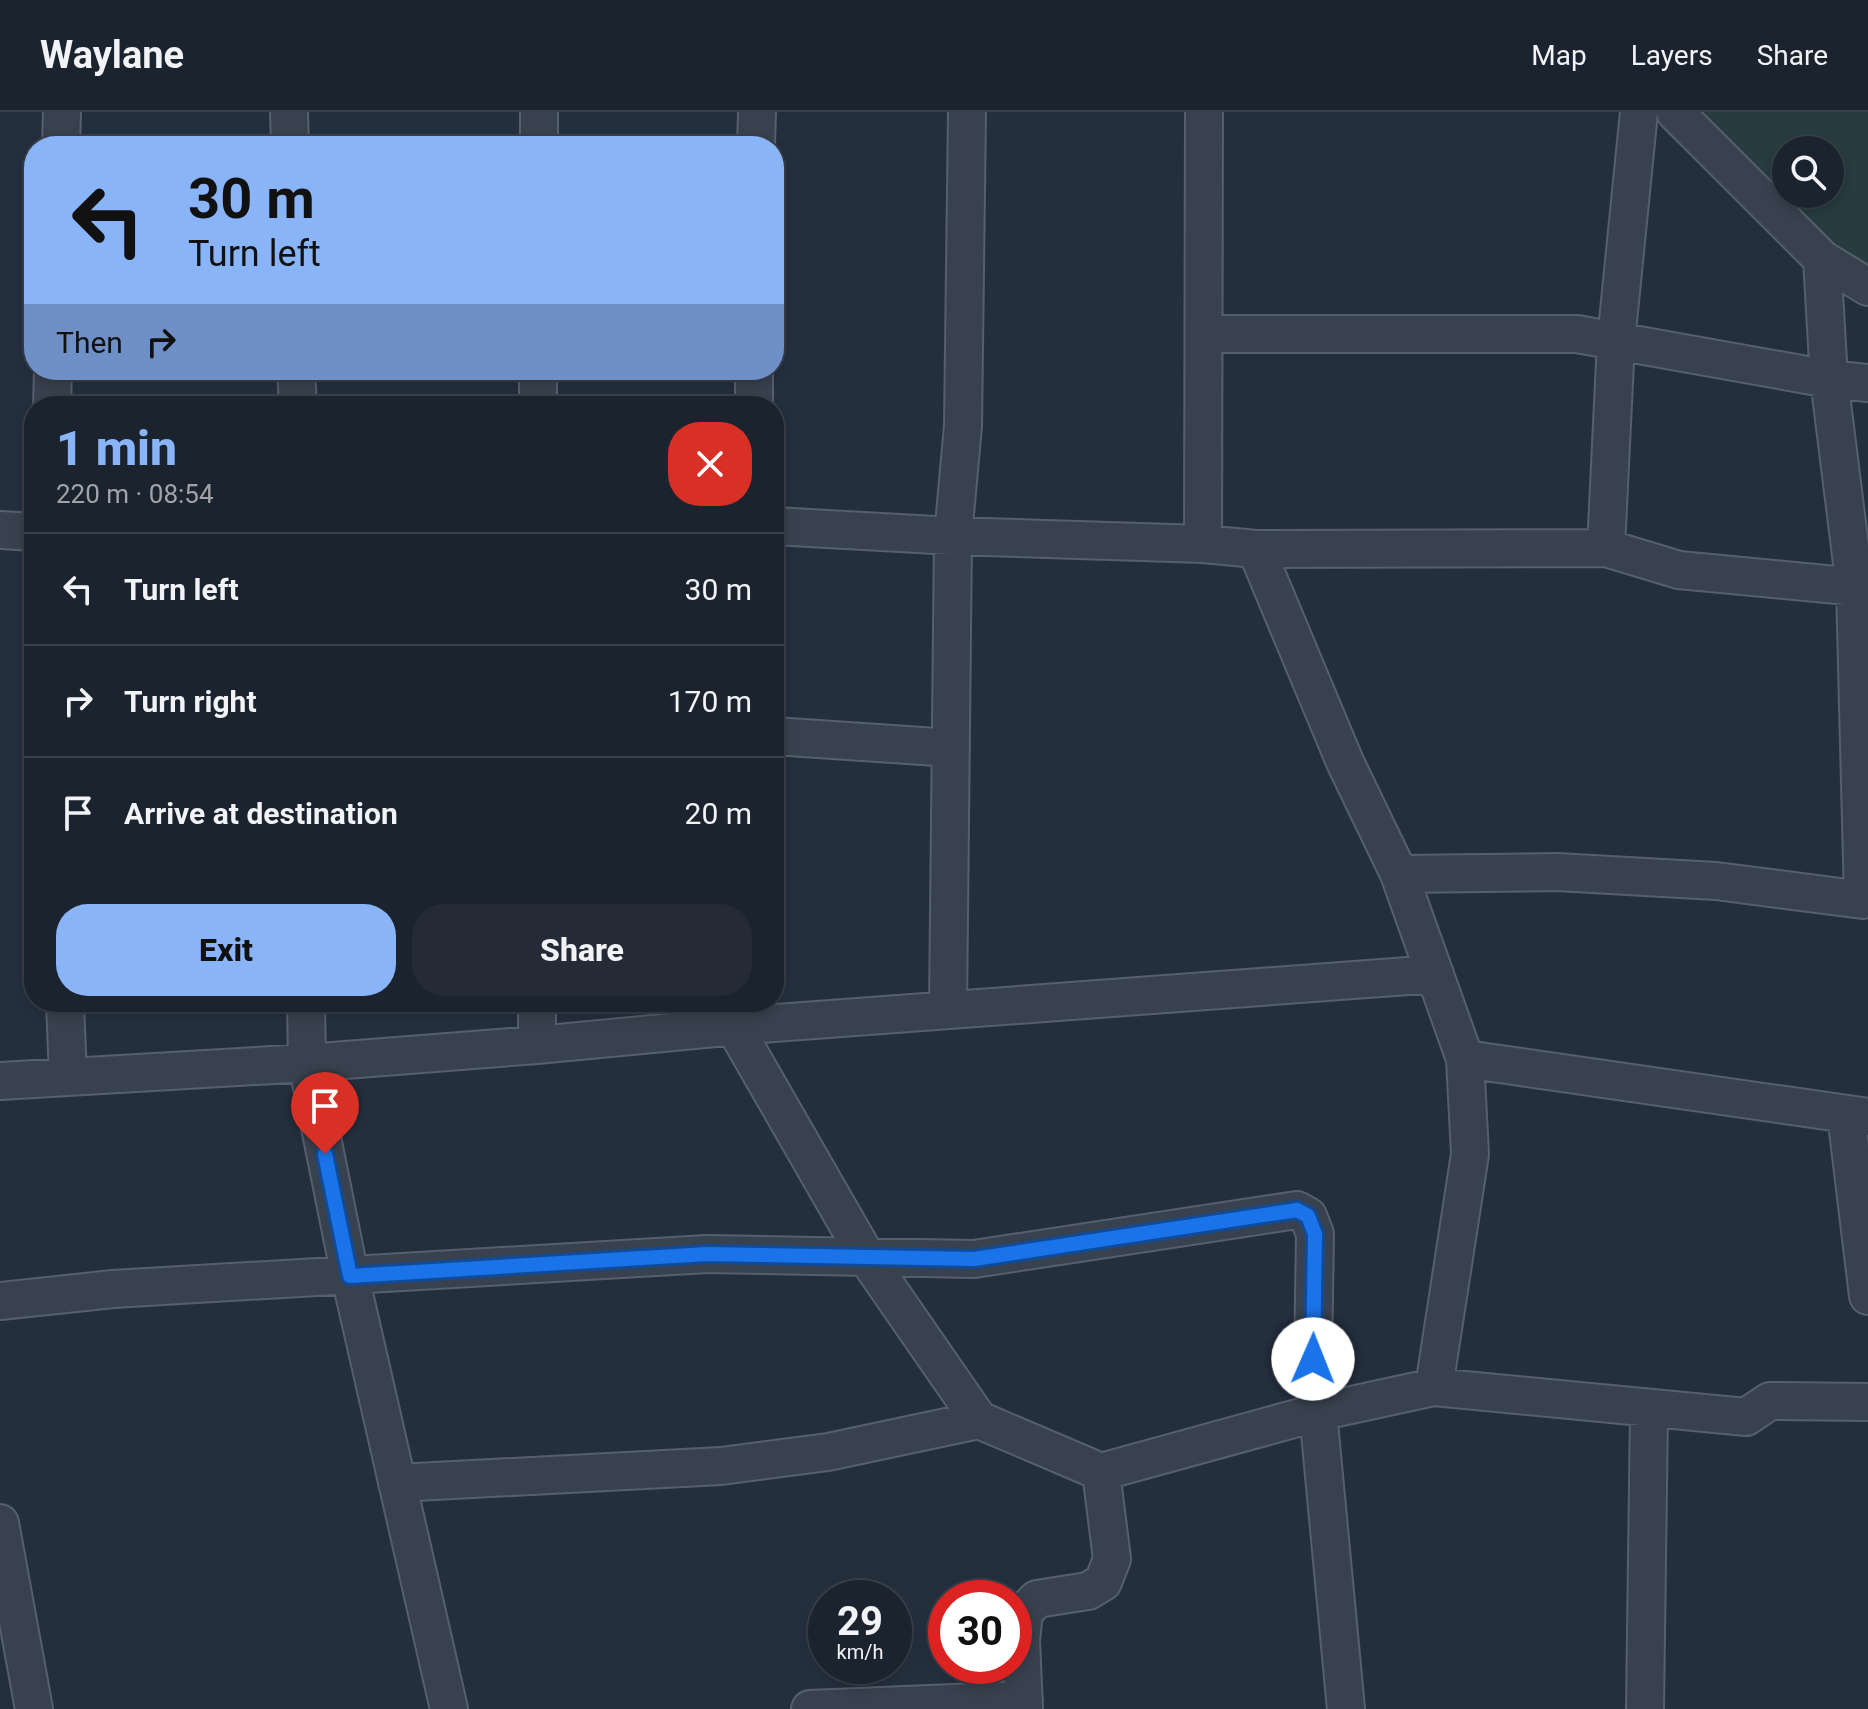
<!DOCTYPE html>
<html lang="en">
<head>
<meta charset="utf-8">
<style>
  body { margin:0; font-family:Roboto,sans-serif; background:#242b36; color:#f1f3f6; height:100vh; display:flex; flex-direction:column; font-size:30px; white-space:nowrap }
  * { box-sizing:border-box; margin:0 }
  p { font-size:26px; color:#a0a4aa }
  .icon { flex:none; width:44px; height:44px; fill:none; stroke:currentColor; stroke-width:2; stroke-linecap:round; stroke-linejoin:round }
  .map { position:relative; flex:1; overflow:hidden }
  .details { position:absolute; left:24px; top:284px; width:760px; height:616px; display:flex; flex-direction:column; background:#1b232e; border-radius:32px; box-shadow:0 4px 12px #0003,0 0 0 2px #39404a }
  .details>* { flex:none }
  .hud { position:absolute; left:24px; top:24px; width:760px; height:244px; border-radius:32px; box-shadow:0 4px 12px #0003,0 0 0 2px #39404a; background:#8ab4f8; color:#111; overflow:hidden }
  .controls { position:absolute; left:1772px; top:24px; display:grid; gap:16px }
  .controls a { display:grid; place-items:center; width:72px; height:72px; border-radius:50%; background:#1b232e; box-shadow:0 4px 12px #0003,0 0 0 2px #39404a; font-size:40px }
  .speed { position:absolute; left:808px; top:1468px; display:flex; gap:16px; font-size:40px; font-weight:700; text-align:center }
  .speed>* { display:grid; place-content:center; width:104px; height:104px; border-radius:50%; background:#1b232e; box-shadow:0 4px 12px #0003,0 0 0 2px #39404a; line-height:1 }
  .speed small { font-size:20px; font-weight:400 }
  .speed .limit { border:12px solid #d22; background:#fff; color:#111 }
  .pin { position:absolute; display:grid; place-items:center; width:68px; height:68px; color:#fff; margin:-82px -34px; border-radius:50% 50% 50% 0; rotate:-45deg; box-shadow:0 0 8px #0007 }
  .pin .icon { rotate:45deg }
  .me { position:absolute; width:88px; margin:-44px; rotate:1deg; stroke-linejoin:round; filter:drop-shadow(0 0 6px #0008) }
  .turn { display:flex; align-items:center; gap:28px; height:168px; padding:0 32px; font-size:36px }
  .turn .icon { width:104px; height:104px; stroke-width:2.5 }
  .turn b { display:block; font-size:56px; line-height:68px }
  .then { display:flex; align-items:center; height:76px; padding:0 32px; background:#0003; gap:16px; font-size:30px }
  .round { display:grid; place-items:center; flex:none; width:84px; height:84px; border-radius:32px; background:#242b36 }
  .headline { display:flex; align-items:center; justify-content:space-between; height:136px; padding:0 32px }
  h1 { font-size:48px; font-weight:800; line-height:60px; color:#8ab4f8 }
  .cta { display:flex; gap:16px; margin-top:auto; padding:16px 32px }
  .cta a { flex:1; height:92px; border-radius:32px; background:#8ab4f8; color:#111; font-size:32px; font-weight:800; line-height:92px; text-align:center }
  .cta a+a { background:#242b36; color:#f1f3f6 }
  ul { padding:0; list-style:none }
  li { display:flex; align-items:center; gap:24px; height:112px; padding:0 32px; border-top:2px solid #39404a }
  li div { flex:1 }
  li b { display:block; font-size:30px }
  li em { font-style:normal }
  header { display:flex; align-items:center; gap:48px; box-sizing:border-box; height:112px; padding:0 40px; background:#1b232e; border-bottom:2px solid #39404a }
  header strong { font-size:38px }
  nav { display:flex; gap:44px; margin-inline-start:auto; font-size:28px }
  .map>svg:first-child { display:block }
  .green { fill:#263c3f; fill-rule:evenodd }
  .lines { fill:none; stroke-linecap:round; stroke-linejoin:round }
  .minor-casing { stroke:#565f6c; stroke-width:40 }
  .minor { stroke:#38414e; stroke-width:36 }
  .route-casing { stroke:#114b97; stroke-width:20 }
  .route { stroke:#1a73e8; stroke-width:14 }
</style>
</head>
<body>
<header>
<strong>Waylane</strong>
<nav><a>Map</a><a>Layers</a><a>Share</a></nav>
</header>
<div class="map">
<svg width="1868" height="1597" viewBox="0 0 1868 1597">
  <rect width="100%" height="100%" fill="#242f3e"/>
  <!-- green -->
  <path class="green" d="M1679,0H1868V156L1845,142ZM1786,38H1830V82H1786Z"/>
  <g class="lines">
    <!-- minor casing -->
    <g class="minor-casing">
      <path id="minor" d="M289,0L290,34
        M1675,0L1822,147L1868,175
        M61,34L62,0
        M539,34V0
        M756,34L757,0
        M1204,222H1577L1829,267L1868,271
        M296,258L298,294
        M52,294L53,258
        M538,294V258
        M754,294V258
        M774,414L953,424L1203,432L1256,437L1606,436L1679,458L1868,476
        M0,418L34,420
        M1203,432L1204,0
        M1606,436L1616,229L1639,0
        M1256,437L1345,650L1399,762L1465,947L1470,1042L1434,1275
        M774,624L951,636
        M1399,762L1557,760L1716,769L1863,788L1855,475L1829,267L1822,147
        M65,890L68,965
        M306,890L307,951L350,1164L449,1597
        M720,890L867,1146L979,1308L1101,1360L1319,1300L1434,1275L1746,1305L1770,1289L1868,1290
        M948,898L953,424L963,314L967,0
        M537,933V890
        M1465,947L1868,1005
        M0,969L307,951L537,933L736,914L1435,862
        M1846,1002L1868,1184
        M0,1189L113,1177L707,1142L974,1147L1297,1098L1308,1104L1315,1122L1313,1247L1346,1597
        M397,1371L721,1354L828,1340L979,1308
        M0,1411L34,1597
        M810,1597L1024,1588
        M1024,1597L1021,1528L1024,1500L1037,1487L1088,1479L1103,1470L1112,1447L1101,1360
        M1645,1597L1649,1298"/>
    </g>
    <!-- minor -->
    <use href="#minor" class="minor"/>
  </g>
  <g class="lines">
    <!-- route casing -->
    <g class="route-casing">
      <path id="route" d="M325,1042L350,1164L707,1142L974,1147L1297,1098L1308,1104L1315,1122L1313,1247"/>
    </g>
    <!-- route -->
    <use href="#route" class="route"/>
  </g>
</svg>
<div class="controls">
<a><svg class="icon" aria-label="search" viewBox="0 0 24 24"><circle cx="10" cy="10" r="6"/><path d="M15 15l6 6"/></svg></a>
</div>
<div class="speed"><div>29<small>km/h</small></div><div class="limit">30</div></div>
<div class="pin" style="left:325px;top:1042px;background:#d93025"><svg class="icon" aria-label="arrive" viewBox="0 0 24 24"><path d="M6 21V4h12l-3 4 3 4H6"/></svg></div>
<svg class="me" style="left:1313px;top:1247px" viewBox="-20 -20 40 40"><circle r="19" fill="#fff"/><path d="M0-13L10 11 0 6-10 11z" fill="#1a73e8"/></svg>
<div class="hud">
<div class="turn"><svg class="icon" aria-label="left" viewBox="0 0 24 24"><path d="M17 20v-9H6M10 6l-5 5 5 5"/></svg><div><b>30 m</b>Turn left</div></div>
<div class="then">Then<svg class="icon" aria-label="right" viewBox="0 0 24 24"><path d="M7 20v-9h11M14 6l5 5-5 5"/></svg></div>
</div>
<section class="details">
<div class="headline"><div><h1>1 min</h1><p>220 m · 08:54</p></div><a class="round" style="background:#d93025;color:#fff"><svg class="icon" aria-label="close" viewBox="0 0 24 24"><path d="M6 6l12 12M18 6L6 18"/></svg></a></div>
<ul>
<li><svg class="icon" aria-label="left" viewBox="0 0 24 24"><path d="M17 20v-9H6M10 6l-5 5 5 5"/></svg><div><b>Turn left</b></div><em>30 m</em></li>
<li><svg class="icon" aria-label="right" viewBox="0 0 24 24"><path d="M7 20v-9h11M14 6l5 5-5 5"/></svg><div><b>Turn right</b></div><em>170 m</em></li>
<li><svg class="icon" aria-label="arrive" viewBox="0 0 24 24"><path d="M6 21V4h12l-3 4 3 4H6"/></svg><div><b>Arrive at destination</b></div><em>20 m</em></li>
</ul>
<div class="cta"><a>Exit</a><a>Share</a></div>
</section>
</div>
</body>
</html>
